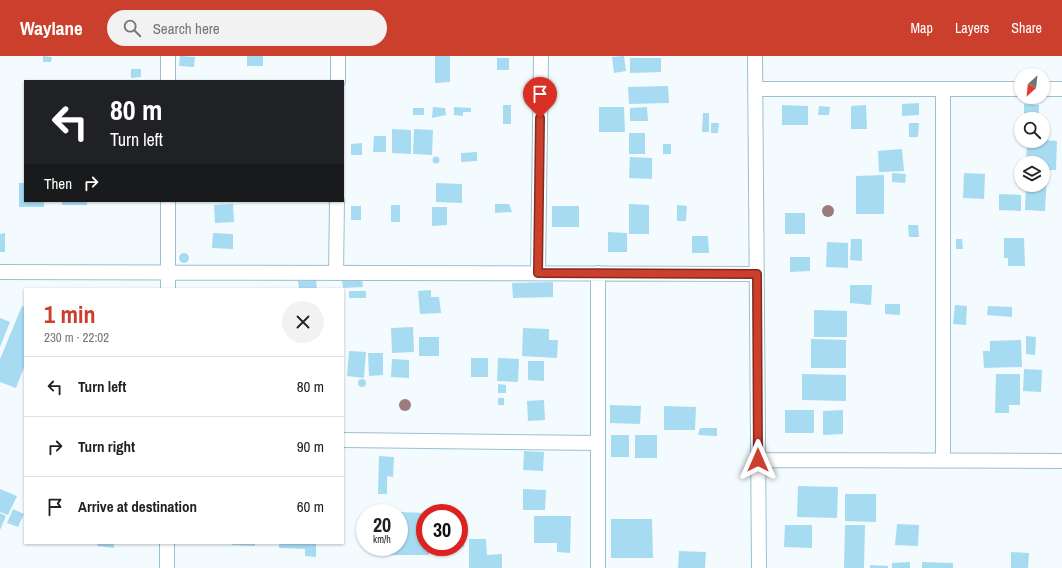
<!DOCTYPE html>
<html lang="en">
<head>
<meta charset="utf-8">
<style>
  body { margin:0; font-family:"Archivo Narrow",sans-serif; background:#f2f2f2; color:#202124; height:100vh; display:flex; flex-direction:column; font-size:15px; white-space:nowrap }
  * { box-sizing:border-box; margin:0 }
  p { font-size:13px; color:#757577 }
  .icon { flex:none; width:22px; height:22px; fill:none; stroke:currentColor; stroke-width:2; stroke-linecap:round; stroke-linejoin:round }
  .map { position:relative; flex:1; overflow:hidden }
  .side { position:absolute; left:24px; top:232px; width:320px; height:256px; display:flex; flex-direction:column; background:#fff; border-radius:0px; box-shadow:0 1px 3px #0004 }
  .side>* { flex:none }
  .hud { position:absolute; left:24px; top:24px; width:320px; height:122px; border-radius:0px; box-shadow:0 1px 3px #0004; background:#202124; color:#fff; overflow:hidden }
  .needle { width:26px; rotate:207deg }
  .fabs { position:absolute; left:1014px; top:12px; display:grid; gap:8px }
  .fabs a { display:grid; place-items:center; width:36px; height:36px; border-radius:50%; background:#fff; box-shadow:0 1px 3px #0004; font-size:20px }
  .speed { position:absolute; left:356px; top:448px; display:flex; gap:8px; font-size:20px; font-weight:700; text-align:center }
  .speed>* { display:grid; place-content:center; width:52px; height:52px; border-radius:50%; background:#fff; box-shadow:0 1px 3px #0004; line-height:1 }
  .speed small { font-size:10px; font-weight:400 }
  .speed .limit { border:6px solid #d22; background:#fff; color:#111 }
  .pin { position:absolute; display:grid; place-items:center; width:34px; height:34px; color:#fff; margin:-41px -17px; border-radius:50% 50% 50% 0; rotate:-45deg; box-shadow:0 0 4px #0007 }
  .pin .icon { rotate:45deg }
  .me { position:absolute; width:44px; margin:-22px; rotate:0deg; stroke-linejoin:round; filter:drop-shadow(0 0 3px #0008) }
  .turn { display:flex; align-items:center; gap:14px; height:84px; padding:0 20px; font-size:18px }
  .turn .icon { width:52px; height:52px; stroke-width:2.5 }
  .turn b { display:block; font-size:28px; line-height:34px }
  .then { display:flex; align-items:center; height:38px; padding:0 20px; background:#0003; gap:8px; font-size:15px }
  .round { display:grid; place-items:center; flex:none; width:42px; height:42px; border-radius:21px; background:#f2f2f2 }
  .head { display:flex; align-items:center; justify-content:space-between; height:68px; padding:0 20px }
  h1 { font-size:24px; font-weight:800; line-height:30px; color:#cb3f2d }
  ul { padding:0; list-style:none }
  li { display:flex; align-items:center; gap:12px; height:60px; padding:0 20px; border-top:1px solid #e0e0e0 }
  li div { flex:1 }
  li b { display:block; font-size:15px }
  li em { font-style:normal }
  header { display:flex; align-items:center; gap:24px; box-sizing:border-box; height:56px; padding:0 20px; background:#cb3f2d; color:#fff }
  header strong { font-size:19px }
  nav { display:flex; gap:22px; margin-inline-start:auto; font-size:14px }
  .search { width:280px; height:36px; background:#f2f2f2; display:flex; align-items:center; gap:10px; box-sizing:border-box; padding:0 14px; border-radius:22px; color:#757577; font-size:15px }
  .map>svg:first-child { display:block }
  .building { fill:#a7dbf1 }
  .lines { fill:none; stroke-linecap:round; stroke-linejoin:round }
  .minor-casing { stroke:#9bc0d0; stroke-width:16 }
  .minor { stroke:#fff; stroke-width:14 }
  .tree { fill:#9a7c7a }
  .route-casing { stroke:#84291d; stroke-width:10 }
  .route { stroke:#cb3f2d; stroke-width:7 }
</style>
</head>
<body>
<header>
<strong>Waylane</strong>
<div class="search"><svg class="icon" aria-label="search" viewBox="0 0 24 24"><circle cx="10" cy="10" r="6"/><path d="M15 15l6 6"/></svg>Search here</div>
<nav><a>Map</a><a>Layers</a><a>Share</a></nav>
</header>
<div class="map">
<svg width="1062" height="512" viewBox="0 0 1062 512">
  <rect width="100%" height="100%" fill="#f3fbfe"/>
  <!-- building -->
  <path class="building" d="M43,0L52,1L51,6H43Z
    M180,0L195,1L194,11L179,10Z
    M247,0H263V10H247Z
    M435,0H450V26L435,27Z
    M624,0L626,15L614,17L612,1Z
    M497,2H509V14H497Z
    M630,2H661V16L630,17Z
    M131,13H141V21L131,22Z
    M668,30L669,47L629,48L628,31Z
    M919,47V59L902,60V48Z
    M1024,48L1039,49V58H1024Z
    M503,49H511V68H503Z
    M782,49L808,50V69H782Z
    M866,49L867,73H851V50Z
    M819,50L830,51L829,59H818Z
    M433,51L445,52L446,59L432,62Z
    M454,51L471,52V56H463V60L454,59Z
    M599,51H624L625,76H599Z
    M647,51L648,65H630V52Z
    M413,52H424V59H413Z
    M703,57H709V76H702Z
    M711,67H719L718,77H711Z
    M909,67H919L918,81H909Z
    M392,73L411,74V98L392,97Z
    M414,73L433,74L432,99L413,98Z
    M629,77H645V98H629Z
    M374,80H386V96H373Z
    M1043,84L1057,85L1056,114H1043V107H1026L1027,85Z
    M362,87V99H351V88Z
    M663,88H671V98H663Z
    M902,93L904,115L879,116L878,95Z
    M477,96V105L461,106V97Z
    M432.5 104a3.5 3.5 0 1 1 7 0a3.5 3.5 0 1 1-7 0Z
    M630,101L652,102V123L629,122Z
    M892,117L906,118L905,127L892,126Z
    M964,117L985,118L984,143L963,142Z
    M1043,118H1047L1045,155L1025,154L1026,129H1043Z
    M884,119V158H856V120Z
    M19,127H25V145H44V151H19Z
    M436,127L462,128V147L436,146Z
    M999,138L1021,139V155L999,154Z
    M62,145H87V149H62Z
    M233,148L234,166L215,167L214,149Z
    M495,148H509L512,156L495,157Z
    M629,148L649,149V178H629Z
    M391,149H400V166H391Z
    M677,149L687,150L686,165H677Z
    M351,150H361V164H351Z
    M552,150H579V171H552Z
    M432,151H447V169L432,170Z
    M785,157H805V178H785Z
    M908,169H918L919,181H909Z
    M608,176L627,177V196H608Z
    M5,177V196H0V178Z
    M213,177L233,178V193L212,192Z
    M692,180H708L709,197H692Z
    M1004,182H1024L1025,210H1008V202H1004Z
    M851,183H862V205L850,204Z
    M956,183H962L963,193H956Z
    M827,186L848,187V212L826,211Z
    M179 202a5 5 0 1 1 10 0a5 5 0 1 1-10 0Z
    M790,201H810V215L790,216Z
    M342,223H362L363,231L343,232Z
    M316,224L317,233H299L298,225Z
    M553,226V241L513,242L512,227Z
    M850,229H872L871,249L850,247Z
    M431,234V241H439L441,257L420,258L418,235Z
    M349,235H366V242H349Z
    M885,248H900V259L885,258Z
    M955,249L967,250L966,269L953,268Z
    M22,250L25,251V309L16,332L0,326V303Z
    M988,250L1012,251V261L987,259Z
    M814,254L847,255V281H814Z
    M0,262L10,266L0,291Z
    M413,271L414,296L392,297L391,272Z
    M523,272L549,273V284H558L557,302L522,300Z
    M1026,280L1036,281L1035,299L1026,298Z
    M419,281H439V300H419Z
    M811,283L846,284V312H811Z
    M1021,284L1022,311L984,312L983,295H990V285Z
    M349,295L366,296L364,322L347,320Z
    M368,297H383V319L369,320Z
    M471,302H488V321H471Z
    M498,302L519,303L518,326L497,325Z
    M392,303L409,304V322L391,321Z
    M528,305H544V325L528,324Z
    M1024,313L1042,314L1041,336L1023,335Z
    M802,318L846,319V345L802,344Z
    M996,318H1020V349H1009V357H995Z
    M358 327a4 4 0 1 1 8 0a4 4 0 1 1-8 0Z
    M498,328L506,329V337H498Z
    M498,342H504V349H498Z
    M544,344L545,364L528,365L527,345Z
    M610,349L641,350L640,368L610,367Z
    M664,350L696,351L695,374H664Z
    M785,354H814V377H785Z
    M843,354V378L823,379V355Z
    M700,372H717V380L698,379Z
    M611,379H629V401H611Z
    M635,379H657V402H635Z
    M524,395L544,396L543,415L523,414Z
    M379,400L394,401L393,421L387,420V438H378Z
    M798,430L838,431L837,462L797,461Z
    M0,433L17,440L8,459L0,456Z
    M523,433L546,434L545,454H523Z
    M845,438H876V466L845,465Z
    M13,453L24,458L18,471L7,467Z
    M399,456L425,457V491H429V499H382V491H399Z
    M0,457L6,460L0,474Z
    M534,460H571L570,497L557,496V487H534Z
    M459,461L465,462L464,491H459Z
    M611,463H652L653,502H611Z
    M897,468L919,469L918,490L895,489Z
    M785,469H812V492L784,491Z
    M845,469H865L864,512H844Z
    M469,483H486L487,499L502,498V512H469Z
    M98,487H114V492L97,490Z
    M232,487H255V490L232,489Z
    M279,487H316V501L305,500V493L279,492Z
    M679,495L706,496L705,512H678Z
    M1011,496L1029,497L1028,512H1011Z
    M910,506V512H892V507Z
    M922,506L953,507V512H922Z
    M870,509L888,510V512H870Z"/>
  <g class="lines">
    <!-- minor casing -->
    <g class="minor-casing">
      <path id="minor" d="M755,0L759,512
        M168,25V0
        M338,25V0
        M755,33H1021
        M1043,33H1062
        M0,216L757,218
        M336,217L337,145
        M538,217L541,0
        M168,233V145
        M343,384L598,387
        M758,404L1062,405
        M943,405V33
        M167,512V487
        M598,512V217"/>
    </g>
    <!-- minor -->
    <use href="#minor" class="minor"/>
  </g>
  <!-- trees -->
  <g class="tree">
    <circle cx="828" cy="155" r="6"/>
    <circle cx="405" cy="349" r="6"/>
  </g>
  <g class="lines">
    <!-- route casing -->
    <g class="route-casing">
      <path id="route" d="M540,62L538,217L757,218L758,404"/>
    </g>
    <!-- route -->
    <use href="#route" class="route"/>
  </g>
</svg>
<div class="fabs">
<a><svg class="needle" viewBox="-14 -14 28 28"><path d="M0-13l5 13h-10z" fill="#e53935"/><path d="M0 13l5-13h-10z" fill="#757577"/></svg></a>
<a><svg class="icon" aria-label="search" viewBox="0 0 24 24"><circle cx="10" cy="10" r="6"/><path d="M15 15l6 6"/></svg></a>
<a><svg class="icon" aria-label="layers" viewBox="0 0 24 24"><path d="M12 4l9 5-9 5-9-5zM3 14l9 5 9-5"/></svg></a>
</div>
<div class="speed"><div>20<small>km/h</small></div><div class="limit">30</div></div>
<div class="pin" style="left:540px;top:62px;background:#d93025"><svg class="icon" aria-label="arrive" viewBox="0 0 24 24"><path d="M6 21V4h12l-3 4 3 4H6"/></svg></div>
<svg class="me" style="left:758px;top:404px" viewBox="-20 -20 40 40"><path d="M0-17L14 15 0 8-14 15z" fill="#cb3f2d" stroke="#fff" stroke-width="4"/></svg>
<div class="hud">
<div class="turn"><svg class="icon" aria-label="left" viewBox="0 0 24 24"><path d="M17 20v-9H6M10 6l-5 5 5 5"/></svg><div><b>80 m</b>Turn left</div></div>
<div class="then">Then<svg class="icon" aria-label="right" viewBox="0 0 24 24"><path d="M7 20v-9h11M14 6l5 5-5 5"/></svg></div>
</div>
<section class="side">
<div class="head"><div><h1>1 min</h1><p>230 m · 22:02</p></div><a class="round"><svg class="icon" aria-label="close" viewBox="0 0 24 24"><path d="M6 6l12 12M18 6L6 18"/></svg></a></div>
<ul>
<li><svg class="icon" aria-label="left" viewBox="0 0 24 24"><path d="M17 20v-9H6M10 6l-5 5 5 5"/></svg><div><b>Turn left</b></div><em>80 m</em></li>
<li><svg class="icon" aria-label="right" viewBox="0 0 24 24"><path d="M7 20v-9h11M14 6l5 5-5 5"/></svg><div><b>Turn right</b></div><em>90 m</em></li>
<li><svg class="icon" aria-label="arrive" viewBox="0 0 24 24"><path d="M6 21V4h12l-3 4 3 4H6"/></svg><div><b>Arrive at destination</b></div><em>60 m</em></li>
</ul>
</section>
</div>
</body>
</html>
